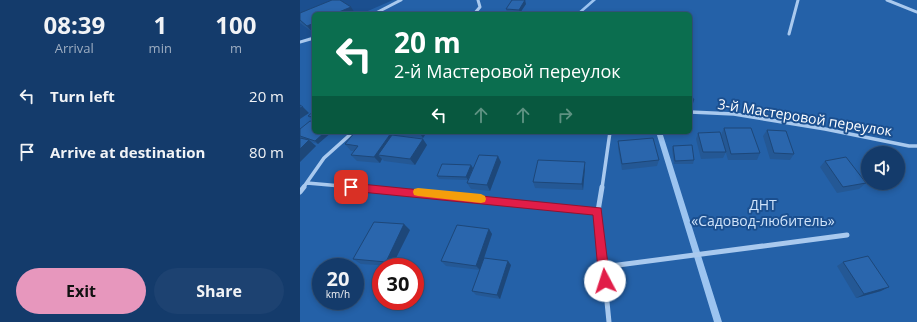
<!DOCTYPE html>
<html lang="en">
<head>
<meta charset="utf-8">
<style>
  body { margin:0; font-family:"Open Sans",sans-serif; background:#1d4271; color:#f1f3f6; height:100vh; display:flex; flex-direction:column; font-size:15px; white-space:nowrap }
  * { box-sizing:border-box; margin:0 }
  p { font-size:13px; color:#9dadc1 }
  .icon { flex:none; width:22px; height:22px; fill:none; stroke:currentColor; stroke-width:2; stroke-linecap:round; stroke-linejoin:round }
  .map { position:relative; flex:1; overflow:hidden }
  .drawer { display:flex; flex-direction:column; background:#143b6b; width:300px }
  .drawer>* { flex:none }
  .top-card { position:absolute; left:12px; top:12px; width:380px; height:122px; border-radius:6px; box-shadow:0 2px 6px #0003,0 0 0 1px #33557e; background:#0b6e4f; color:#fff; overflow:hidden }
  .tools { position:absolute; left:561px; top:146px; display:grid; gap:8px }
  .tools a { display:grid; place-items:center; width:44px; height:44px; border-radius:50%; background:#143b6b; box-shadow:0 2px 6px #0003,0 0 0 1px #33557e; font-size:20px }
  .speed { position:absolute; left:12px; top:258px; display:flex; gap:8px; font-size:20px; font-weight:700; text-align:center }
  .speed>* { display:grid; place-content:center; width:52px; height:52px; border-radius:50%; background:#143b6b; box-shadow:0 2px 6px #0003,0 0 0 1px #33557e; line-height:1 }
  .speed small { font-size:10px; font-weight:400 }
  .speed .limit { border:6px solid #d22; background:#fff; color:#111 }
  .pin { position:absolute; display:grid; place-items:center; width:34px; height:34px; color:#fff; margin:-17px; border-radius:8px; box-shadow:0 2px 6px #0006 }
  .me { position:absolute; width:44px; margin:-22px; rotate:355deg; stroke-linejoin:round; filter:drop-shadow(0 0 3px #0008) }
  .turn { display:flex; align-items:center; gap:14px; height:84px; padding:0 16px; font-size:18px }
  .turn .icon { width:52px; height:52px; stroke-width:2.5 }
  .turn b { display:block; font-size:28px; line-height:34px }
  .lanes { display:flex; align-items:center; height:38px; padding:0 16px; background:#0003; justify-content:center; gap:20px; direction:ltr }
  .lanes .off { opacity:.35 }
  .eta { display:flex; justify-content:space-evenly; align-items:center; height:68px; text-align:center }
  .eta b { font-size:24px; font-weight:700; line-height:28px }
  .cta { display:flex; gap:8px; margin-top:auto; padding:8px 16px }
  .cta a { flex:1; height:46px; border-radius:24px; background:#e797bd; color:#111; font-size:16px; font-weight:700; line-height:46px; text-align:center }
  .cta a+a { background:#1d4271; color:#f1f3f6 }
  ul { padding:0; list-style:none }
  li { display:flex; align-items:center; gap:12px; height:56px; padding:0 16px }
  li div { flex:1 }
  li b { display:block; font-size:15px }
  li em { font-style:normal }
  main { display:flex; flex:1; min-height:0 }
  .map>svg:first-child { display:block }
  .green { fill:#2461a8; fill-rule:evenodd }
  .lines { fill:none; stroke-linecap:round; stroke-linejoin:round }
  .stream { fill:#9cc4f0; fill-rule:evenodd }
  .minor-far2 { stroke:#a9c9ee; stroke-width:3 }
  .minor-far1 { stroke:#a9c9ee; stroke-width:3.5 }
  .minor { stroke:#a9c9ee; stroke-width:5 }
  .wall { fill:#245895 }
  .shaded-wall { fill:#1d4779 }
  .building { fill:#2a66ad; stroke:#1d4779 }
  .route { fill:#e11d48; stroke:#92132f }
  .slow { fill:#f59e0b }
  .labels { text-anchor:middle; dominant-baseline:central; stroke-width:4; stroke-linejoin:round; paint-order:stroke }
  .street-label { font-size:14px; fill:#fff; stroke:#1b4f8f }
  .park-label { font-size:14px; fill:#cfe3fa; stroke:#1b4f8f }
</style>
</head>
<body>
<main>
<section class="drawer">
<div class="eta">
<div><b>08:39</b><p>Arrival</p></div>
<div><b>1</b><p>min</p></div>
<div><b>100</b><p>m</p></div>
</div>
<ul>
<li><svg class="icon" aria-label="left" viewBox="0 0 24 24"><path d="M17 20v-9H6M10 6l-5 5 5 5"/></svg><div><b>Turn left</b></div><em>20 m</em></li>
<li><svg class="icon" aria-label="arrive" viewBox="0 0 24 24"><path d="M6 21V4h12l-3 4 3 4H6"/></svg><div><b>Arrive at destination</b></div><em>80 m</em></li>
</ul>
<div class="cta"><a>Exit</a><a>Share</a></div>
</section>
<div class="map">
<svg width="617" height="322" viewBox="0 0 617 322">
  <rect width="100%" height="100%" fill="#1b4f8f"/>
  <!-- green -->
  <path class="green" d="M93,0H617V322H0V41L14,35V132H390V14H61ZM568,153H598V183H568ZM21,267H55V301H21ZM81,267H115V301H81Z"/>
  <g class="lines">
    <!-- stream -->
    <path class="stream" d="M292,0H296L280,14H276Z
      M356,132H362L422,322H414Z"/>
    <!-- minor-far2 -->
    <path class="minor-far2" d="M587,0L617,12
      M74,14L101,0
      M174,14L180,7L178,0
      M489,34L498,0
      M0,42L14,38"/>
    <!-- minor-far1 -->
    <path class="minor-far1" d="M390,112L434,114L525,129L609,146H617
      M7,183L64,188
      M3,188L24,158L53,132
      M302,188L310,132H312"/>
    <!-- minor -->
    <path class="minor" d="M52,187L298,211
      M302,187L298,211L309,322
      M0,192L4,187
      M303,267L547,235"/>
  </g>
  <!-- wall -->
  <path class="wall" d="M226,4L220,13L207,12L206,9Z
    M0,13H55L53,14H14L12,32L0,23Z
    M14,111V122L8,116Z
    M14,122L18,144L11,142L16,146L0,162V129Z
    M424,128L460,153L457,160H428L421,135Z
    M467,130L494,154L490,160L470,159L463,136Z
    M85,132H127L123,138L92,135L127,145L115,165L84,161L82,159L80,163L57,161L51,155L54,151H51L45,144L85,133Z
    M398,133L426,152L423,158L401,159L396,139Z
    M318,141L359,160L357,166L322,170L318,148Z
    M373,146L394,160L393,164H374L372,149Z
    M525,161L566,183L559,189L537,193L520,167Z
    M201,162L190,191L171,189L167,183Z
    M285,162V168L283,190L235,188L233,182Z
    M173,168L168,180L139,179L137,176Z
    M189,229L192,234L180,270L211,265L200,299L176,295L172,291L180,270L146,266L141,261Z
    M110,230L92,266L61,264L53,259Z
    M543,262L581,291L556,298L537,266Z"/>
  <!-- shaded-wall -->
  <path class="shaded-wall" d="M225,0L226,4L220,13L219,10Z
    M51,7L55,13L53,14H34Z
    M14,23V32H12L7,26Z
    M394,100L392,107H390V101Z
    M3,107L9,113L0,119V108Z
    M25,132H32L18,144L15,141Z
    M119,132H127L123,138Z
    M91,133L95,140L78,155L82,159L80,163L74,157Z
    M123,139L127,145L115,165L110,159Z
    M9,140L16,146L0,162V149Z
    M198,156L201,162L190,191L187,185Z
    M285,162V168L283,190L282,184Z
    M171,165L173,168L168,180L166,177Z
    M104,224L110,230L92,266L86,262Z
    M189,229L192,234L180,270L176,266Z
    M208,261L211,265L200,299L197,295Z
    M589,287L581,291L556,298L564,294Z"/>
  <!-- building -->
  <path class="building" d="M32,0H40L51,7L34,14H14V23L7,26L0,20V13Z
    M212,0H225L219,10L206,9Z
    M390,93L394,100L390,101Z
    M0,105L3,107L0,108Z
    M14,111V117L8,116Z
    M10,121L14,122V132H25L15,141L0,136V129Z
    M424,128H451L460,153L431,154Z
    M467,130L486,131L494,154L474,153Z
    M55,132H79L91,133L74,157L51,155L58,146L45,144Z
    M420,132L426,152H403L398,133Z
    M92,135L123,139L110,159L78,155Z
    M0,138L9,140L0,149Z
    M353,138L359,160L322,164L318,141Z
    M392,145L394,160L375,161L373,146Z
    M179,155L198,156L187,185L167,183Z
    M546,157L566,183L543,187L525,161Z
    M238,160L285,162L282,184L233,182Z
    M142,164L171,165L166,177L137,176Z
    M74,222L104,224L86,262L53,259Z
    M157,225L189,229L176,266L141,261Z
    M568,256L589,287L564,294L543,262Z
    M184,258L208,261L197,295L172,291Z"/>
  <!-- route -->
  <path class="route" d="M51,183L301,208L310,281L309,285L305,286L301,285L299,281L293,215L51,191L47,189L46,187L47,184Z"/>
  <!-- slow -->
  <path class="slow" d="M118,188L181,194L185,196L186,199L185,202L181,203L118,196L114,195L113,192L114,189Z"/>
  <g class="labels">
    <!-- street labels -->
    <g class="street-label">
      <text transform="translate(505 117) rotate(9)">3-й Мастеровой переулок</text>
    </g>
    <!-- park labels -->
    <g class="park-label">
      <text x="463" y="204">ДНТ<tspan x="463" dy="16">«Садовод-любитель»</tspan></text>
    </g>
  </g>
</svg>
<div class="tools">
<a><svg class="icon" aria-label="sound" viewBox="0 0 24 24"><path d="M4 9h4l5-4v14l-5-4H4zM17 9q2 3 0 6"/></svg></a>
</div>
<div class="speed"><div>20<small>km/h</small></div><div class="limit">30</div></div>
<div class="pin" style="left:51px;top:187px;background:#d93025"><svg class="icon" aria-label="arrive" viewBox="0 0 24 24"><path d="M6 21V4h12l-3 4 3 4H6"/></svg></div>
<svg class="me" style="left:305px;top:281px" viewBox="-20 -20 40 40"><circle r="19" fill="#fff"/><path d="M0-13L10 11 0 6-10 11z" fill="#e11d48"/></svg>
<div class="top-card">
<div class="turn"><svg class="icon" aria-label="left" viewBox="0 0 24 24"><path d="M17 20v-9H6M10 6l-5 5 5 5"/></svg><div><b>20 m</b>2-й Мастеровой переулок</div></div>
<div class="lanes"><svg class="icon" aria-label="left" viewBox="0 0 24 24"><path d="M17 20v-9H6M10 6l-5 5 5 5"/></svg><svg class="icon off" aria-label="ahead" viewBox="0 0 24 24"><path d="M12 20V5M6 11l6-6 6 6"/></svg><svg class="icon off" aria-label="ahead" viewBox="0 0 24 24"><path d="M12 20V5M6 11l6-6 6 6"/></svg><svg class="icon off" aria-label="right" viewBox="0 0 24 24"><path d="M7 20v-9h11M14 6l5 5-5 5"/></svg></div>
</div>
</div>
</main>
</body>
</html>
